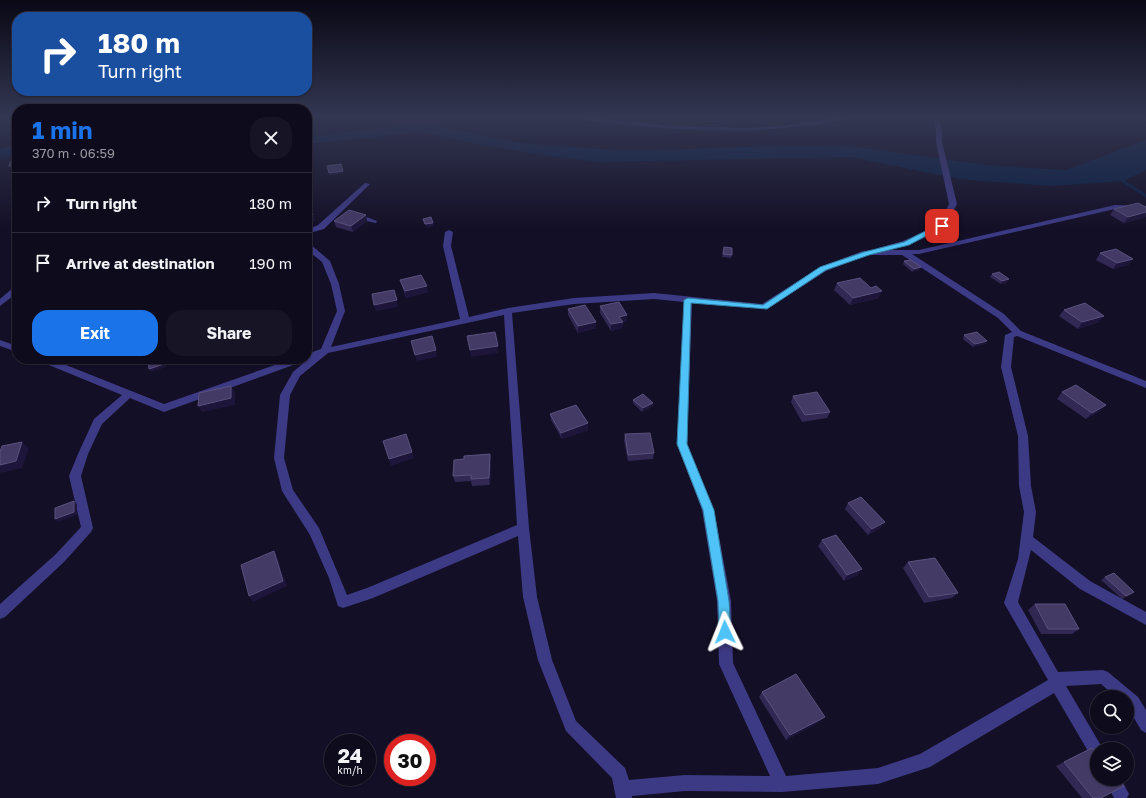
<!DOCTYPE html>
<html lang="en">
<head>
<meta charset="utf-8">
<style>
  body { margin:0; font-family:"Golos Text",sans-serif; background:#171425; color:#f1f3f6; height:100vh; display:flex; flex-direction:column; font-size:15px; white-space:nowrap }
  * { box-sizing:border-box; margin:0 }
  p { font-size:13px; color:#9b9ba3 }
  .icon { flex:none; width:22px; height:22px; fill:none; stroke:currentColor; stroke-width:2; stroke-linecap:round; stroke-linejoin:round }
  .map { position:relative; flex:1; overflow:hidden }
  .panel { position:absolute; left:12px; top:104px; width:300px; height:260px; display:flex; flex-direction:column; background:#0e0b1c; border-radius:16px; box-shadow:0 1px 3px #0004,0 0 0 1px #2e2b3b }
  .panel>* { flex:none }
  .hud { position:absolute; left:12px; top:12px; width:300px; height:84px; border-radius:16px; box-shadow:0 1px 3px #0004,0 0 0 1px #2e2b3b; background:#1a4fa0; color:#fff; overflow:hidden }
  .buttons { position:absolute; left:1090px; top:690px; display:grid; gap:8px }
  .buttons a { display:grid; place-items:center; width:44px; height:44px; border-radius:50%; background:#0e0b1c; box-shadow:0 1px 3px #0004,0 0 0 1px #2e2b3b; font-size:20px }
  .speed { position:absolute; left:324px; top:734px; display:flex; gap:8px; font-size:20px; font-weight:700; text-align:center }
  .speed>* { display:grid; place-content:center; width:52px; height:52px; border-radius:50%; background:#0e0b1c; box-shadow:0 1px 3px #0004,0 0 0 1px #2e2b3b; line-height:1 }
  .speed small { font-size:10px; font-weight:400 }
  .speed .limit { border:6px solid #d22; background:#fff; color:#111 }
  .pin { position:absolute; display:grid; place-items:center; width:34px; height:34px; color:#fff; margin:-17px; border-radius:8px; box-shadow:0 2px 6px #0006 }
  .me { position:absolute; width:44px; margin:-22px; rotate:358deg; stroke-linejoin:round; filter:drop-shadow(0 0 3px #0008) }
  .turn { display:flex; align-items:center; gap:14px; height:84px; padding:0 20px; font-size:18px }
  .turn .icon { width:52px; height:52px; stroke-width:2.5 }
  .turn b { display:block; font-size:28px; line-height:34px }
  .round { display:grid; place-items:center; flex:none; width:42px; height:42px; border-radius:16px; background:#171425 }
  .overview { display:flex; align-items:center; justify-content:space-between; height:68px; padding:0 20px }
  h1 { font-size:24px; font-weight:700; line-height:30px; color:#1a73e8 }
  .action { display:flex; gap:8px; margin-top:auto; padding:8px 20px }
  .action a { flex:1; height:46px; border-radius:16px; background:#1a73e8; color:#fff; font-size:16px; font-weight:700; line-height:46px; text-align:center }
  .action a+a { background:#171425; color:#f1f3f6 }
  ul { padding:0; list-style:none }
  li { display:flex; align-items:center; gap:12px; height:60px; padding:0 20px; border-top:1px solid #2e2b3b }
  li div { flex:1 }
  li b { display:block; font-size:15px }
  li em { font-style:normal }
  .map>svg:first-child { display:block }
  .water { fill:#0a1f44 }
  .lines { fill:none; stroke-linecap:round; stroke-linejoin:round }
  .stream { stroke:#0a1f44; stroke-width:3 }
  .minor { fill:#3d3a85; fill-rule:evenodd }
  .wall { fill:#312854 }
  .shaded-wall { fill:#1d163a }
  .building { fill:#433a66; stroke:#5a527e }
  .route { fill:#4fc3f7; stroke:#337fa1 }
</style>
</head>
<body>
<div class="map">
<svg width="1146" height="798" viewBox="0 0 1146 798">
  <rect width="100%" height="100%" fill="#130f26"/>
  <!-- water -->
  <path class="water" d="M422,123L520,143L629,151L796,145L849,146L995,166L1066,170L1146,140V170L1123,181L1051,186L959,179L851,157L600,162L549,156L472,143L421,132L307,144V137Z
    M17,144V155L0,158V149Z"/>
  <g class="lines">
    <!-- stream -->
    <path class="stream" d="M1123,181L1146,196"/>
    <!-- minor -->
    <path class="minor" d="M566,117H586L675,126L747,128L782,126L843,117H856L818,125L747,131L675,129L604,123Z
      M933,117H939L942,131V142L957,204L945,228L909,245L889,250H919L1115,205L1146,206V210L1115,209L919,254H912L1004,314L1021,331L1146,381V388L1017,336L1014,337L1011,367L1028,436L1031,486L1036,512L1033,537L1090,581L1146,612V625L1080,589L1031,550L1018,602L1058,672L1103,670L1108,672L1138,697L1146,710V733L1141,730L1127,706V697H1116L1101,684L1066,686L1103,749H1097V761L1092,758L1054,693L930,767L878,784L782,792L685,791L632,796V798H616L612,778L566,731L538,660L523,597L518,536L373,598L343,608L338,606L329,578L310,535L282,491L274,458L280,395L293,372L307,360L164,412L130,398L102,424L88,454L81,476L93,528L91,532L64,562L5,617L0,619V604L56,554L81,527L69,476L78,454L94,419L122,395L39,361L37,359H51L164,404L292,359H307V354L321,349L337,311L331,284L322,262L307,250V230L318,225L365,183L370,184L324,229L313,232L310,244L330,261L339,284L345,311L331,347L460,319L443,246L445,232L449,230L453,232L451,246L469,317L508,308L574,298L654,293L762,304L820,267L863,251L877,250L878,248L903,241L939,225L949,204L936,142V131ZM867,255H902L998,318L1012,332L1005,335L1001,367L1018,436L1019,486L1024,512L1018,559L1004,603L1048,680L920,754L878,768L786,776L733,663L731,601L714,510L687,444L692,302L767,309L826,271ZM654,299L684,302L677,444L702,510L717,601L719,664L770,776L685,775L629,780L625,768L576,721L552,660L537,597L529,528L512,313L574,304ZM504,315L517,525L367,588L347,595L319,528L293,490L284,458L290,395L300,376L328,353Z
      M352,214H358L377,221L376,223L352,218Z
      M14,287H17V293L0,306V299Z
      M0,340L17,346V352L0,346Z
      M1104,779H1121L1129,794L1127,798H1114Z"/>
  </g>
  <!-- wall -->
  <path class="wall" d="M1146,207V217L1124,223L1110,215L1114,209Z
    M366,215L367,221L353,232L336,227L334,221Z
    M956,230L954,233L947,237L941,234L942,231Z
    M724,247L732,255L731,258L722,257Z
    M1100,253L1133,259L1128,265L1113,269L1096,260Z
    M904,261L919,270L912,272L903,264Z
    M992,274L1007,283L1001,284L990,277Z
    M400,280L428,292L406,298Z
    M837,283L871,288L879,298L850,305L834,290Z
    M600,306L627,321L623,322L622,328L611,331L600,313Z
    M568,309L596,322V328L578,333L568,315Z
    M1064,310L1099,322L1078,329L1059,316Z
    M964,335L987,341L985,344L973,347L963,339Z
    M1062,392L1106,405L1100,411L1086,419L1057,399Z
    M793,396L830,412L827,418L802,422L791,402Z
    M633,400L653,406L642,412L633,403Z
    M550,414L588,430L562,439L551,420Z
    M625,434L654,453L653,459L628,461L624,441Z
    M490,454L491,461L490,485L472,486L471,481L455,482L453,476L464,459Z
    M848,503L881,528L868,535L845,509Z
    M822,540L858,575L844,581L818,546Z
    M908,562L958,593L952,598L924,603L903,568Z
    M1105,577L1134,592L1130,595L1122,599L1101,580Z
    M1035,604L1079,629L1072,634H1041L1028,610Z
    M762,692L821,721L786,740L759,697Z
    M1092,748L1101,798H1082L1056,766Z"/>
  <!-- shaded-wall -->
  <path class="shaded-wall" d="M628,117H640L628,120Z
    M17,164V168L11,169L9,166Z
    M343,171L344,173L330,176L329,173Z
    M312,211L315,221L307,223V216Z
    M1146,212V217L1124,223L1128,217Z
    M366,215L367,221L353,232L351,226Z
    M433,223L434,226L426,228L425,224Z
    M956,230L954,233L947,237L948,234Z
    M1133,259L1128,265L1113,269L1117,263Z
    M921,267L919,270L912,272L914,269Z
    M1009,279L1007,283L1001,284L1002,281Z
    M427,286L428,292L406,298L405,291Z
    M394,290L398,307L376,311L374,305Z
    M882,291L879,298L850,305L853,298Z
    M627,315V321L623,322L622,328L611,331V324L619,317Z
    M1104,316L1099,322L1078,329L1082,322Z
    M596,322V328L578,333V326Z
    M987,341L985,344L973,347L975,344Z
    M498,346V353L471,357L470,350Z
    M436,350L437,357L417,361L415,355Z
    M163,359H165L166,367L151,372L149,369Z
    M231,386L235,392V405L202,412L198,406Z
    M653,403V406L642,412L643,408Z
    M1106,405L1100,411L1086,419L1092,413Z
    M588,423V430L562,439L561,433Z
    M22,442L29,448L22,468L1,473L0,471V465Z
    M412,452L414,458L391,466L389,459Z
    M490,454L491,461L490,485L489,478Z
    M74,501L77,504V515L58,522L55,519Z
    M885,522L881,528L868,535L872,529Z
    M274,551L277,557L287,586L253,602L249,596Z
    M862,569L858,575L844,581L847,575Z
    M1134,592L1130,595L1122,599L1126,596Z
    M825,717L821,721L786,740L790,735Z"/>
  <!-- building -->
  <path class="building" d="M17,160V164L9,166L11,161Z
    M341,164L343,171L329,173L327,166Z
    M1138,203L1146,207V212L1128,217L1114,209Z
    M349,210L366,215L351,226L334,221Z
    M312,211L313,215L307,216V212Z
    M431,217L433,223L425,224L423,219Z
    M950,227L956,230L948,234L942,231Z
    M724,247L732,248V255L723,254Z
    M1116,249L1133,259L1117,263L1100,253Z
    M911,260L921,267L914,269L904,261Z
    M999,272L1009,279L1002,281L992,274Z
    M421,275L427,286L405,291L400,280Z
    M860,278L871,288L876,286L882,291L853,298L837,283Z
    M394,290L397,300L374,305L372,294Z
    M619,302L627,315L619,317L623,322L611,324L600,306Z
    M1085,303L1104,316L1082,322L1064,310Z
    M585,305L596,322L578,326L568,309Z
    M495,332L498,346L470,350L467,336Z
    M977,332L987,341L975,344L964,335Z
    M432,336L436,350L415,355L411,341Z
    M148,359H163L164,364L149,369Z
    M1076,385L1106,405L1092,413L1062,392Z
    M231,386V398L198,406L199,393Z
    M817,392L830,412L805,415L793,396Z
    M643,394L653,403L643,408L633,400Z
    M576,405L588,423L561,433L550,414Z
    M650,433L654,453L628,455L625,434Z
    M406,434L412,452L389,459L383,441Z
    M22,442L16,461L0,465V451L2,446Z
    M490,454L489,478L471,479V475L453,476L454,460L464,459V456Z
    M861,497L885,522L872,529L848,503Z
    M74,501V512L55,519V508Z
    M836,535L862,569L847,575L822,540Z
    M274,551L283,581L249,596L241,565Z
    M935,558L958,593L929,597L908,562Z
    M1114,573L1134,592L1126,596L1105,577Z
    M1035,604H1065L1079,629H1048Z
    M796,674L825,717L790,735L762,692Z
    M1092,748L1097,754V779H1118L1124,786L1101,798H1093L1064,762Z"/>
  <!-- sky -->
  <linearGradient id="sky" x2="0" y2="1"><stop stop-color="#0a0815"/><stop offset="0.51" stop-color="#333752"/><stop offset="1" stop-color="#333752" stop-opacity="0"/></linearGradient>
  <rect width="1146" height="229" fill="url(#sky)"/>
  <!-- route -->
  <path class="route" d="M939,224L945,226L909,245L869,255L826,270L767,309L691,303L687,444L714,510L729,601L731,632L729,637L725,639L720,637L719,632L718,601L703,510L677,444L684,300L688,298L763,305L820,267L864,252L904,242Z"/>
</svg>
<div class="buttons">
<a><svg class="icon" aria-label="search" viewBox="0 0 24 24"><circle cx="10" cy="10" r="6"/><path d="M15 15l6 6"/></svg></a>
<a><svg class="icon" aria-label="layers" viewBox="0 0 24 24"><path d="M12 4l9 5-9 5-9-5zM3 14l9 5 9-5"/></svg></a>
</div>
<div class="speed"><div>24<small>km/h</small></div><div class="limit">30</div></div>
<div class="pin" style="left:942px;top:226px;background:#d93025"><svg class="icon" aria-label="arrive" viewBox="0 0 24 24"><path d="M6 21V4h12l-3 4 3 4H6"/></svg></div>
<svg class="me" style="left:725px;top:632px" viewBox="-20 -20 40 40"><path d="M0-17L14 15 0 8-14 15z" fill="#4fc3f7" stroke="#fff" stroke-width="4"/></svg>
<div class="hud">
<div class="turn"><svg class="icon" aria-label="right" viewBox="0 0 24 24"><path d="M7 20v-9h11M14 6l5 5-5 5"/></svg><div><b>180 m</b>Turn right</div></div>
</div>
<section class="panel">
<div class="overview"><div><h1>1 min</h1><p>370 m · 06:59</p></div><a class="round"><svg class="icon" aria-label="close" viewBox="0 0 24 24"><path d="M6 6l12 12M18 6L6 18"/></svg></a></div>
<ul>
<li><svg class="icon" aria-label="right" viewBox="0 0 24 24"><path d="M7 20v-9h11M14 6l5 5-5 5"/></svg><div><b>Turn right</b></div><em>180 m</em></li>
<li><svg class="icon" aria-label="arrive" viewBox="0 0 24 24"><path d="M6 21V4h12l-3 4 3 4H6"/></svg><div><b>Arrive at destination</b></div><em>190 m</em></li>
</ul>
<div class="action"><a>Exit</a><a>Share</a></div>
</section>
</div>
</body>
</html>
